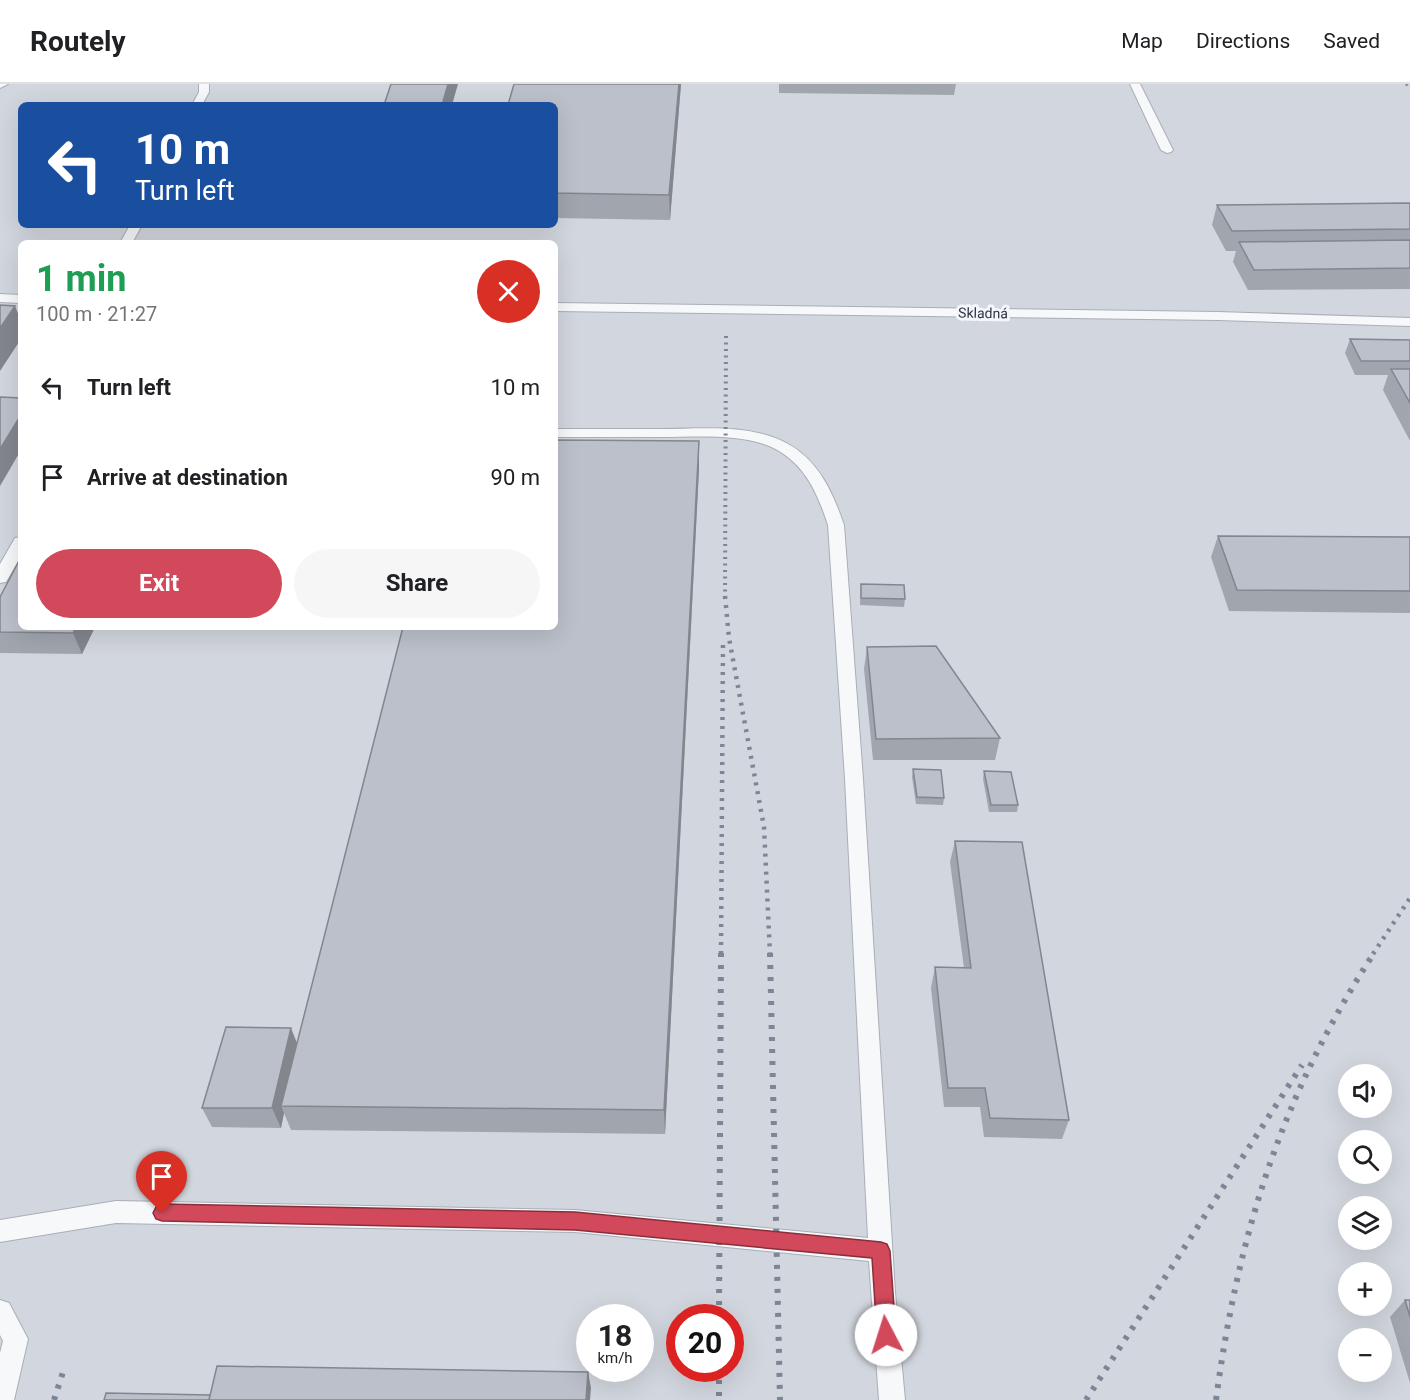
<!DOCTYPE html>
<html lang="en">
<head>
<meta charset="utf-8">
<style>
  body { margin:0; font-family:Roboto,sans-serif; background:#f6f6f6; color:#202124; height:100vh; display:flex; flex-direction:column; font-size:22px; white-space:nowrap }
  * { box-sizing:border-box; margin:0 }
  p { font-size:20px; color:#757577 }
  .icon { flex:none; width:33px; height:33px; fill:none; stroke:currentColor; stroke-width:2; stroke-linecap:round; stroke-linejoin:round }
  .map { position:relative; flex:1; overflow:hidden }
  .side { position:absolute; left:18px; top:156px; width:540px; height:390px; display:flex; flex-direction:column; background:#fff; border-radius:9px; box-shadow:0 6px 24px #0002 }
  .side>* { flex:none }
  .guide { position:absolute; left:18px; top:18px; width:540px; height:126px; border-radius:9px; box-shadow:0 6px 24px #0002; background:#1a4fa0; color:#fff; overflow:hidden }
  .buttons { position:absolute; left:1338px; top:980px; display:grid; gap:12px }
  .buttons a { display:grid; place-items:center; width:54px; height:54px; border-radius:50%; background:#fff; box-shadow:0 6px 24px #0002; font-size:30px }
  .speed { position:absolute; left:576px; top:1220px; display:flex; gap:12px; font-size:30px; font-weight:700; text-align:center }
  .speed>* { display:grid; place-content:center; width:78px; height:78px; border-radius:50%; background:#fff; box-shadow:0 6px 24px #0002; line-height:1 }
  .speed small { font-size:15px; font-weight:400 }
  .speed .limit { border:9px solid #d22; background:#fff; color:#111 }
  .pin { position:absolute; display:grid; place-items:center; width:51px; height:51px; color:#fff; margin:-62px -26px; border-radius:50% 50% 50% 0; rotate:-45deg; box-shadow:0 0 6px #0007 }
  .pin .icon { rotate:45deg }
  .me { position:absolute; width:66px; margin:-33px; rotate:355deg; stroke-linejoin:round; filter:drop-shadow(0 0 4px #0008) }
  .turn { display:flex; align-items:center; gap:21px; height:126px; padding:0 18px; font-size:27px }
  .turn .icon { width:78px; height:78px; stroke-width:2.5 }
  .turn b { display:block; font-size:42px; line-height:51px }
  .round { display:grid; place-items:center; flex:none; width:63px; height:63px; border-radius:32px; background:#f6f6f6 }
  .overview { display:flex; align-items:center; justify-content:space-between; height:102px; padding:0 18px }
  h1 { font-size:36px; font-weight:700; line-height:45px; color:#1e9e55 }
  .action { display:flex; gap:12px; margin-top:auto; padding:12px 18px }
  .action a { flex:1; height:69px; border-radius:36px; background:#d1495b; color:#fff; font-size:24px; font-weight:700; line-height:69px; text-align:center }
  .action a+a { background:#f6f6f6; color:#202124 }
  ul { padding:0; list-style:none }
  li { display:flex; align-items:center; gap:18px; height:90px; padding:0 18px }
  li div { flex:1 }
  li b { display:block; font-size:22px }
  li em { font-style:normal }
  header { display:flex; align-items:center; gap:36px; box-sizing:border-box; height:84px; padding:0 30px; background:#fff; border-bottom:2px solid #e0e0e0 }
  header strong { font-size:28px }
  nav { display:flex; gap:33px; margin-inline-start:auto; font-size:21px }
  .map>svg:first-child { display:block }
  .built { fill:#d2d6de; fill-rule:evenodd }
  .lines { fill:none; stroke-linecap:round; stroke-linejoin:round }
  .lane-casing { stroke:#a9aeb7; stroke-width:2 }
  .lane { fill:#f7f8fa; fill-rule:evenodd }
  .rail-far3 { stroke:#7d8696; stroke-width:3; stroke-dasharray:2 4; stroke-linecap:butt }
  .rail-far2 { stroke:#7d8696; stroke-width:4; stroke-dasharray:2 4.5; stroke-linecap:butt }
  .rail-far1 { stroke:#7d8696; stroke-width:4.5; stroke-dasharray:3 6; stroke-linecap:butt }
  .rail { stroke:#7d8696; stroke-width:6; stroke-dasharray:4 8; stroke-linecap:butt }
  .wall { fill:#a1a5ae }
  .shaded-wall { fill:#83868d }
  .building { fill:#bbc0ca; stroke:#83868d; stroke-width:1.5 }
  .route { fill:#d1495b; stroke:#882f3b; stroke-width:1.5 }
  .labels { text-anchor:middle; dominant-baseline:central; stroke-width:6; stroke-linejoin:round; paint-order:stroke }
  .far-street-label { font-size:14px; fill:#2b3445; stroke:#f4f6f9 }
</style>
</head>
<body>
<header>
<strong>Routely</strong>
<nav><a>Map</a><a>Directions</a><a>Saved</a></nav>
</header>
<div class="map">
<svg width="1410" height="1316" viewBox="0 0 1410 1316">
  <rect width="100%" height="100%" fill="#e4e7ec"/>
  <!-- built -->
  <path class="built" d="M0,0H1410V1316H0ZM21,21H555V141H21ZM21,159H555V543H21ZM1348,990H1382V1023H1348ZM1348,1056H1382V1089H1348ZM1348,1122H1382V1155H1348ZM1348,1188H1382V1221H1348ZM590,1233H640V1284H590ZM680,1233H730V1284H680ZM1348,1254H1382V1287H1348Z"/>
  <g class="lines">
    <!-- lane casing -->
    <g class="lane-casing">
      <path id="lane" d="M0,0H8L0,4Z
        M199,0H209V8L202,21H192L199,8Z
        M1130,0H1140L1173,66L1171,68L1167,69L1161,66Z
        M130,141H142L132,159H120Z
        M0,210L21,211V219L0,218Z
        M555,219L1218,228L1410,234V242L1218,236L555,227Z
        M555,345C590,345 626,345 661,345C701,345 751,339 788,360C819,377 833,409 844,441L863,695L895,1208L905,1316H879L869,1177L575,1148L116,1139L0,1158V1136L116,1117L575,1126L868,1154L845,695L828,441C818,411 807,384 779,367C748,348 695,353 661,353C626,353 590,353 555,353Z
        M21,453V472L6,498L0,499V480L15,454Z
        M0,1216L9,1219L28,1255L14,1316H0V1269L3,1257L0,1251Z"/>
    </g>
    <!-- lane -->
    <use href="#lane" class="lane"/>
    <!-- rail-far3 -->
    <path class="rail-far3" d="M1406,0L1410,3"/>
    <!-- rail-far2 -->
    <path class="rail-far2" d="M725,514L726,251"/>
    <!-- rail-far1 -->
    <path class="rail-far1" d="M725,512L729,554L764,743L770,870
      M721,870L723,555
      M1373,870L1410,814"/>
    <!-- rail -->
    <path class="rail" d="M770,869L780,1316
      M719,1233L721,869
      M719,1284V1316
      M54,1316L63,1288
      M1086,1316L1302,981
      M1216,1316C1238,1150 1282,1010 1374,869"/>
  </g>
  <!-- wall -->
  <path class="wall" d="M681,0L670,136L555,134V21Z
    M779,0H956L954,11L779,9Z
    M1410,119V205L1248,206L1233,178L1236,167H1226L1212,141L1217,121Z
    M1350,255L1410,256V357L1383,306L1388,291H1355L1345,269Z
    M699,385L665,1050L291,1046L284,1029L281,1044L212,1043L202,1024L297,959Z
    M1218,452L1410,453V529L1229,527L1211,473Z
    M861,500L905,515L904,523L860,521Z
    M0,513L95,543L82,570L0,569Z
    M867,563L1000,654L995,676H873L864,585Z
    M913,685L944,714L943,721L916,720L912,693Z
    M984,687L1018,721L1017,728H989L983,695Z
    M955,757L1069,1036L1062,1055L984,1053L980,1023H944L931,904L935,883L964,884L950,778Z
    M1405,1216H1410V1299L1390,1233Z"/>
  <!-- shaded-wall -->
  <path class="shaded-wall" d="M448,0H458L452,21H442Z
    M679,0H681L670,136L669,111Z
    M15,222L21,237V255L0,287V244Z
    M21,331V366L0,402V365Z
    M699,357V385L665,1050L664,1026Z
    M76,543H95L82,570L73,549Z
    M291,944L299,964L281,1022L284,1029L281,1044L272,1024Z
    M588,1288L591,1304L590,1316H586Z"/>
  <!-- building -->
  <path class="building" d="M391,0H448L442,21H384Z
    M514,0H679L669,111L555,109V21H508Z
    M1410,119V145L1232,147L1217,121Z
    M1410,156V184L1254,186L1239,158Z
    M0,221L15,222L0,244Z
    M1350,255L1410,256V277H1361Z
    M1391,285H1410V319Z
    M0,313L21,314V331L0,365Z
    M555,356L699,357L664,1026L281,1022L403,543H555Z
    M1218,452L1410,453V507L1237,506Z
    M21,473V543H76L73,549L0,548V513Z
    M861,500L904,501L905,515L861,514Z
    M936,562L1000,654L876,655L867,563Z
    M913,685L941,686L944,714L917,713Z
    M984,687L1011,688L1018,721H991Z
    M955,757L1022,758L1069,1036L990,1034L985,1004H948L935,883L971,884Z
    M226,943L291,944L272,1024H202Z
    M1405,1216H1410V1233Z
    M217,1282L588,1288L586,1316H209Z
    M106,1309L210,1311L209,1316H104Z"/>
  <!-- route -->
  <path class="route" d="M162,1120L575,1128L881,1158L887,1160L890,1167L896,1251L893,1258L886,1261L880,1258L877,1251L872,1174L575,1146L162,1137L156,1135L153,1129L156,1123Z"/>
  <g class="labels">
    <!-- far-street labels -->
    <g class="far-street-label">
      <text transform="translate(983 229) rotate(1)">Skladná</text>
    </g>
  </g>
</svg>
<div class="buttons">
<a><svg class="icon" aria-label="sound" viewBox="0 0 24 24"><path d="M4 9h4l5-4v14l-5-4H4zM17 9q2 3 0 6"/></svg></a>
<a><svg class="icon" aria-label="search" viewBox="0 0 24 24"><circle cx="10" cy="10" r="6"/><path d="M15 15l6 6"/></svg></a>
<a><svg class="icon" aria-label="layers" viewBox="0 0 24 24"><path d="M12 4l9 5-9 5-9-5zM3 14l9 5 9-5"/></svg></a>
<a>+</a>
<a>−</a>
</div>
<div class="speed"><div>18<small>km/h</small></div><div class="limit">20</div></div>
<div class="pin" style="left:162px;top:1129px;background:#d93025"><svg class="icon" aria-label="arrive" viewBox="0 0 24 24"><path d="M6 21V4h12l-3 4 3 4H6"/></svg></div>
<svg class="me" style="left:886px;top:1251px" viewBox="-20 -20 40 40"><circle r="19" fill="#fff"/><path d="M0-13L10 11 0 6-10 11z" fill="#d1495b"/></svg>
<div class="guide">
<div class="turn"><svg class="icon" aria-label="left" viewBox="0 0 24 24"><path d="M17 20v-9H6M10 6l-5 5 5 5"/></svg><div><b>10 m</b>Turn left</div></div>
</div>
<section class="side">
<div class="overview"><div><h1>1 min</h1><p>100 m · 21:27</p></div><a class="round" style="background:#d93025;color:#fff"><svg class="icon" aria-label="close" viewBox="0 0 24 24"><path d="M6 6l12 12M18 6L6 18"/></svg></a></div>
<ul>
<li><svg class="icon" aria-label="left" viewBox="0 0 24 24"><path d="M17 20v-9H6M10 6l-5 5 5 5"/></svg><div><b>Turn left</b></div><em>10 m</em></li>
<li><svg class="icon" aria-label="arrive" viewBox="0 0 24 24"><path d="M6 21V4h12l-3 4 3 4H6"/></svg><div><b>Arrive at destination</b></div><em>90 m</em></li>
</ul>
<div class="action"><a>Exit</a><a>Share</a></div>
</section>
</div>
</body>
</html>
